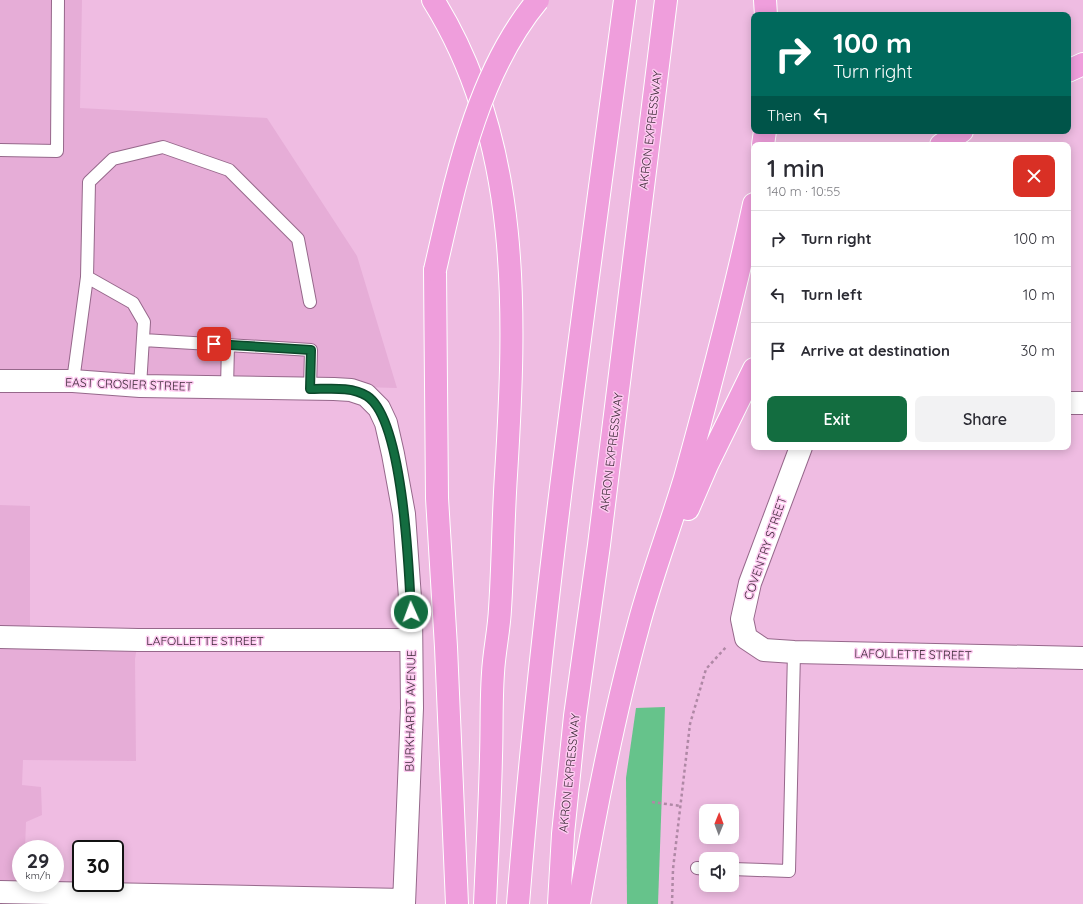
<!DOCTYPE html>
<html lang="en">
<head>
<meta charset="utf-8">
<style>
  body { margin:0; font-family:Quicksand,sans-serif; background:#f2f2f3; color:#2b2b33; height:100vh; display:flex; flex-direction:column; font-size:15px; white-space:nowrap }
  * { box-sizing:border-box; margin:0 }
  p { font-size:13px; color:#7c7c81 }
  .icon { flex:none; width:22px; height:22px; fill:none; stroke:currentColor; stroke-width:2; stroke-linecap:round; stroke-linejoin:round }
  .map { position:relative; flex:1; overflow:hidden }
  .drawer { position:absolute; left:751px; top:142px; width:320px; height:308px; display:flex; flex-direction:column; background:#fff; border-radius:8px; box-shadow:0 2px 10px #0003 }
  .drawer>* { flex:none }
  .banner { position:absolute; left:751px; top:12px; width:320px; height:122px; border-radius:8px; box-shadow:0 2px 10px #0003; background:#00695c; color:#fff; overflow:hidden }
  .needle { width:26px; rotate:1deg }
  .tools { position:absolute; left:699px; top:804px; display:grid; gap:8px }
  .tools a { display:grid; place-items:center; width:40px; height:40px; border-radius:8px; background:#fff; box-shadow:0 2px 10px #0003; font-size:20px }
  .speed { position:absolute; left:12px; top:840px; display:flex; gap:8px; font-size:20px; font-weight:700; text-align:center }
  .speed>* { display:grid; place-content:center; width:52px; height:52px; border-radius:50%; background:#fff; box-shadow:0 2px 10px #0003; line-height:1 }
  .speed small { font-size:10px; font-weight:400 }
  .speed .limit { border:2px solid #111; border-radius:6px; background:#fff; color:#111 }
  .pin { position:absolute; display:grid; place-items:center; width:34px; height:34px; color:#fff; margin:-17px; border-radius:8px; box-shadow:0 2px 6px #0006 }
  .me { position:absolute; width:44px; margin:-22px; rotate:358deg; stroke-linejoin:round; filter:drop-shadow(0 0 3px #0008) }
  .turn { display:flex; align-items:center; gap:14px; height:84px; padding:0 16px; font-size:18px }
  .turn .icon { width:52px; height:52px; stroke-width:2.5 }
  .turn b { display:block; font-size:28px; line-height:34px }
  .then { display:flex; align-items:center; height:38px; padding:0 16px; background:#0003; gap:8px; font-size:15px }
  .round { display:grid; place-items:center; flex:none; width:42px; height:42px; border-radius:8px; background:#f2f2f3 }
  .headline { display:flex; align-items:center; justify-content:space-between; height:68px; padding:0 16px }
  h1 { font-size:24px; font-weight:600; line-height:30px }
  .primary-button { display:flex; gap:8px; margin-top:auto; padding:8px 16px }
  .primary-button a { flex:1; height:46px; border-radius:8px; background:#136d40; color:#fff; font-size:16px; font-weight:600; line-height:46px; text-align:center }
  .primary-button a+a { background:#f2f2f3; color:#2b2b33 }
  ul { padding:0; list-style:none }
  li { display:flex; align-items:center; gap:12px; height:56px; padding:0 16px; border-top:1px solid #e1e1e2 }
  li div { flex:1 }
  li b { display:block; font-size:15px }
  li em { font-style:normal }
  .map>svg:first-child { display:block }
  .built { fill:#e6add7 }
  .green { fill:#66c38b }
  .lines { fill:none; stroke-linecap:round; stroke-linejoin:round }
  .lane-casing { stroke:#96688b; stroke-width:14 }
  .street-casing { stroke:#96688b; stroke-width:24 }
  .highway-casing { stroke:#fff; stroke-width:24 }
  .path { stroke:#af88a5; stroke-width:2.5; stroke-dasharray:3 3; stroke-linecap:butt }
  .lane { stroke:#fff; stroke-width:12 }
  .street { stroke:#fff; stroke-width:22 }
  .highway { stroke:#ef9edc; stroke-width:22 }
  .highway-bridge-casing { stroke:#fff; stroke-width:24; stroke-linecap:butt }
  .highway-bridge { stroke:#ef9edc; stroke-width:22 }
  .route-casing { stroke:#0c472a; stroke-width:10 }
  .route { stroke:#136d40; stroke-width:7 }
  .labels { text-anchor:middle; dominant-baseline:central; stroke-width:3; stroke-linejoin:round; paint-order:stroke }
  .street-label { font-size:12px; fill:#3b2836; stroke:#fdc9f0 }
</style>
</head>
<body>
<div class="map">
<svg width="1083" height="904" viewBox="0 0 1083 904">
  <rect width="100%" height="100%" fill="#efbce2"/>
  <!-- built -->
  <path class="built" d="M0,0H82L80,108L267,118L357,256L397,388L0,377Z
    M0,505L30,506V638L138,640L135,659L136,761L23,760L22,785L41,787L42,815L26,822L25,849H21V883L0,892Z"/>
  <!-- green -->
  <path class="green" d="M665,707L658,904H627L626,778L636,708Z"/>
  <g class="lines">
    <!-- lane casing -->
    <g class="lane-casing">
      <path id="lane" d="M0,150L57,151L58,0
        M143,340L311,350L310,389
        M73,381L87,277
        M140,386L144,322L133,303L87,277L89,182L113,159L163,147L229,170L298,239L310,302
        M227,388L228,345
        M697,868L706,869
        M732,869L789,871L794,652"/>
    </g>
    <!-- street casing -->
    <g class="street-casing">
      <path id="street" d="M0,381H73L140,386L334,389L351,390L366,395L379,408L386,423L393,454L404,514L411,612L412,708L404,904
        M1068,403H1083
        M801,447L750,583L742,619L746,638L764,650L794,652L1083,658
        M0,637L138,640H411
        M0,892L404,900"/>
    </g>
    <!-- highway casing -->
    <g class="highway-casing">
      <path id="highway" d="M433,0C522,142 516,314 506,475C503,520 503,564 500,609C499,631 494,652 493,673C491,701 492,729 491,756C490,806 487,855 485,904
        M765,0L766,15
        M1068,71L1083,64
        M763,145L765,131
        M941,145L962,131
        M435,270L437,498L446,647L457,904
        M688,509L707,465L754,369
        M518,904C542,601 585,301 625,0
        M559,904L563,834L575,716L599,545L666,0
        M579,904C595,811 613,718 638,627C651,577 670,528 685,478C710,388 734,296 754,204"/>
    </g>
    <!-- path -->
    <path class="path" d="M652,802L681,806
      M672,904L673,869L690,724L706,669L727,646"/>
    <!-- lane -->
    <use href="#lane" class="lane"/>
    <!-- street -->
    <use href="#street" class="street"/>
    <!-- highway -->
    <use href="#highway" class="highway"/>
    <!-- highway-bridge casing -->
    <g class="highway-bridge-casing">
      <path id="highway-bridge" d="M435,270C456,179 477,73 538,0"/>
    </g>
    <!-- highway-bridge -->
    <use href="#highway-bridge" class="highway-bridge"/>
  </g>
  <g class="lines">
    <!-- route casing -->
    <g class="route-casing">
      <path id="route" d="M214,344L311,350L310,389C328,389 352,386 367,396C403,419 409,569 411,612"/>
    </g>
    <!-- route -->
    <use href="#route" class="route"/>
  </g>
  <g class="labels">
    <!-- street labels -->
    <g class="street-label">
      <text transform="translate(650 130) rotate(-83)">AKRON EXPRESSWAY</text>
      <text transform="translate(129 384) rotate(2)">EAST CROSIER STREET</text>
      <text transform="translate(611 452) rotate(-83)">AKRON EXPRESSWAY</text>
      <text transform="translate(765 548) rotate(-71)">COVENTRY STREET</text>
      <text x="205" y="640">LAFOLLETTE STREET</text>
      <text transform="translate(913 654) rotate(1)">LAFOLLETTE STREET</text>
      <text transform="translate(410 711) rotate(-89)">BURKHARDT AVENUE</text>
      <text transform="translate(569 773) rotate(-84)">AKRON EXPRESSWAY</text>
    </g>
  </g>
</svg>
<div class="tools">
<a><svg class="needle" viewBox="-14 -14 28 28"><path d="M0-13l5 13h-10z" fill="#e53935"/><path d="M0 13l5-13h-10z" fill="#7c7c81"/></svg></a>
<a><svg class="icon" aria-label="sound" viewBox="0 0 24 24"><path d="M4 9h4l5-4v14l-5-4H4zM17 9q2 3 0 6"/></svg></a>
</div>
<div class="speed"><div>29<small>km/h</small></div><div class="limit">30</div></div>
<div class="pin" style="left:214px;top:344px;background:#d93025"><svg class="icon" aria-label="arrive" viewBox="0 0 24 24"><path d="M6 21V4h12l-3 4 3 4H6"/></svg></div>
<svg class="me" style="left:411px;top:612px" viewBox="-20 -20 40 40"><circle r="17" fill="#136d40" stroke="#fff" stroke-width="3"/><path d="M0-11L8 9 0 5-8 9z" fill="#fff"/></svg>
<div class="banner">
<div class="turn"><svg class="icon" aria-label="right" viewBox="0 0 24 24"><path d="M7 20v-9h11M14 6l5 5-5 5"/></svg><div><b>100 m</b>Turn right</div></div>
<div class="then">Then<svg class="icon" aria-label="left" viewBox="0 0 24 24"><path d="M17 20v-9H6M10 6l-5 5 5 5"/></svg></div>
</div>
<section class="drawer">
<div class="headline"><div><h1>1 min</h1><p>140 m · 10:55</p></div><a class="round" style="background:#d93025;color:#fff"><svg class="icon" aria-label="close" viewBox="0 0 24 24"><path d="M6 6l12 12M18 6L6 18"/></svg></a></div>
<ul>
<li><svg class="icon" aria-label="right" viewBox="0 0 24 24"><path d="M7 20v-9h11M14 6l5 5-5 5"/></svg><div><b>Turn right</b></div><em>100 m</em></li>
<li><svg class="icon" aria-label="left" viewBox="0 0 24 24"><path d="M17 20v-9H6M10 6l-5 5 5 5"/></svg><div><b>Turn left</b></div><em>10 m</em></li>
<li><svg class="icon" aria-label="arrive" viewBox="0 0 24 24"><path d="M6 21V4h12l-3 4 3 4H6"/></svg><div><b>Arrive at destination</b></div><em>30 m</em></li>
</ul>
<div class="primary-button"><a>Exit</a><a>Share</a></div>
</section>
</div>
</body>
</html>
